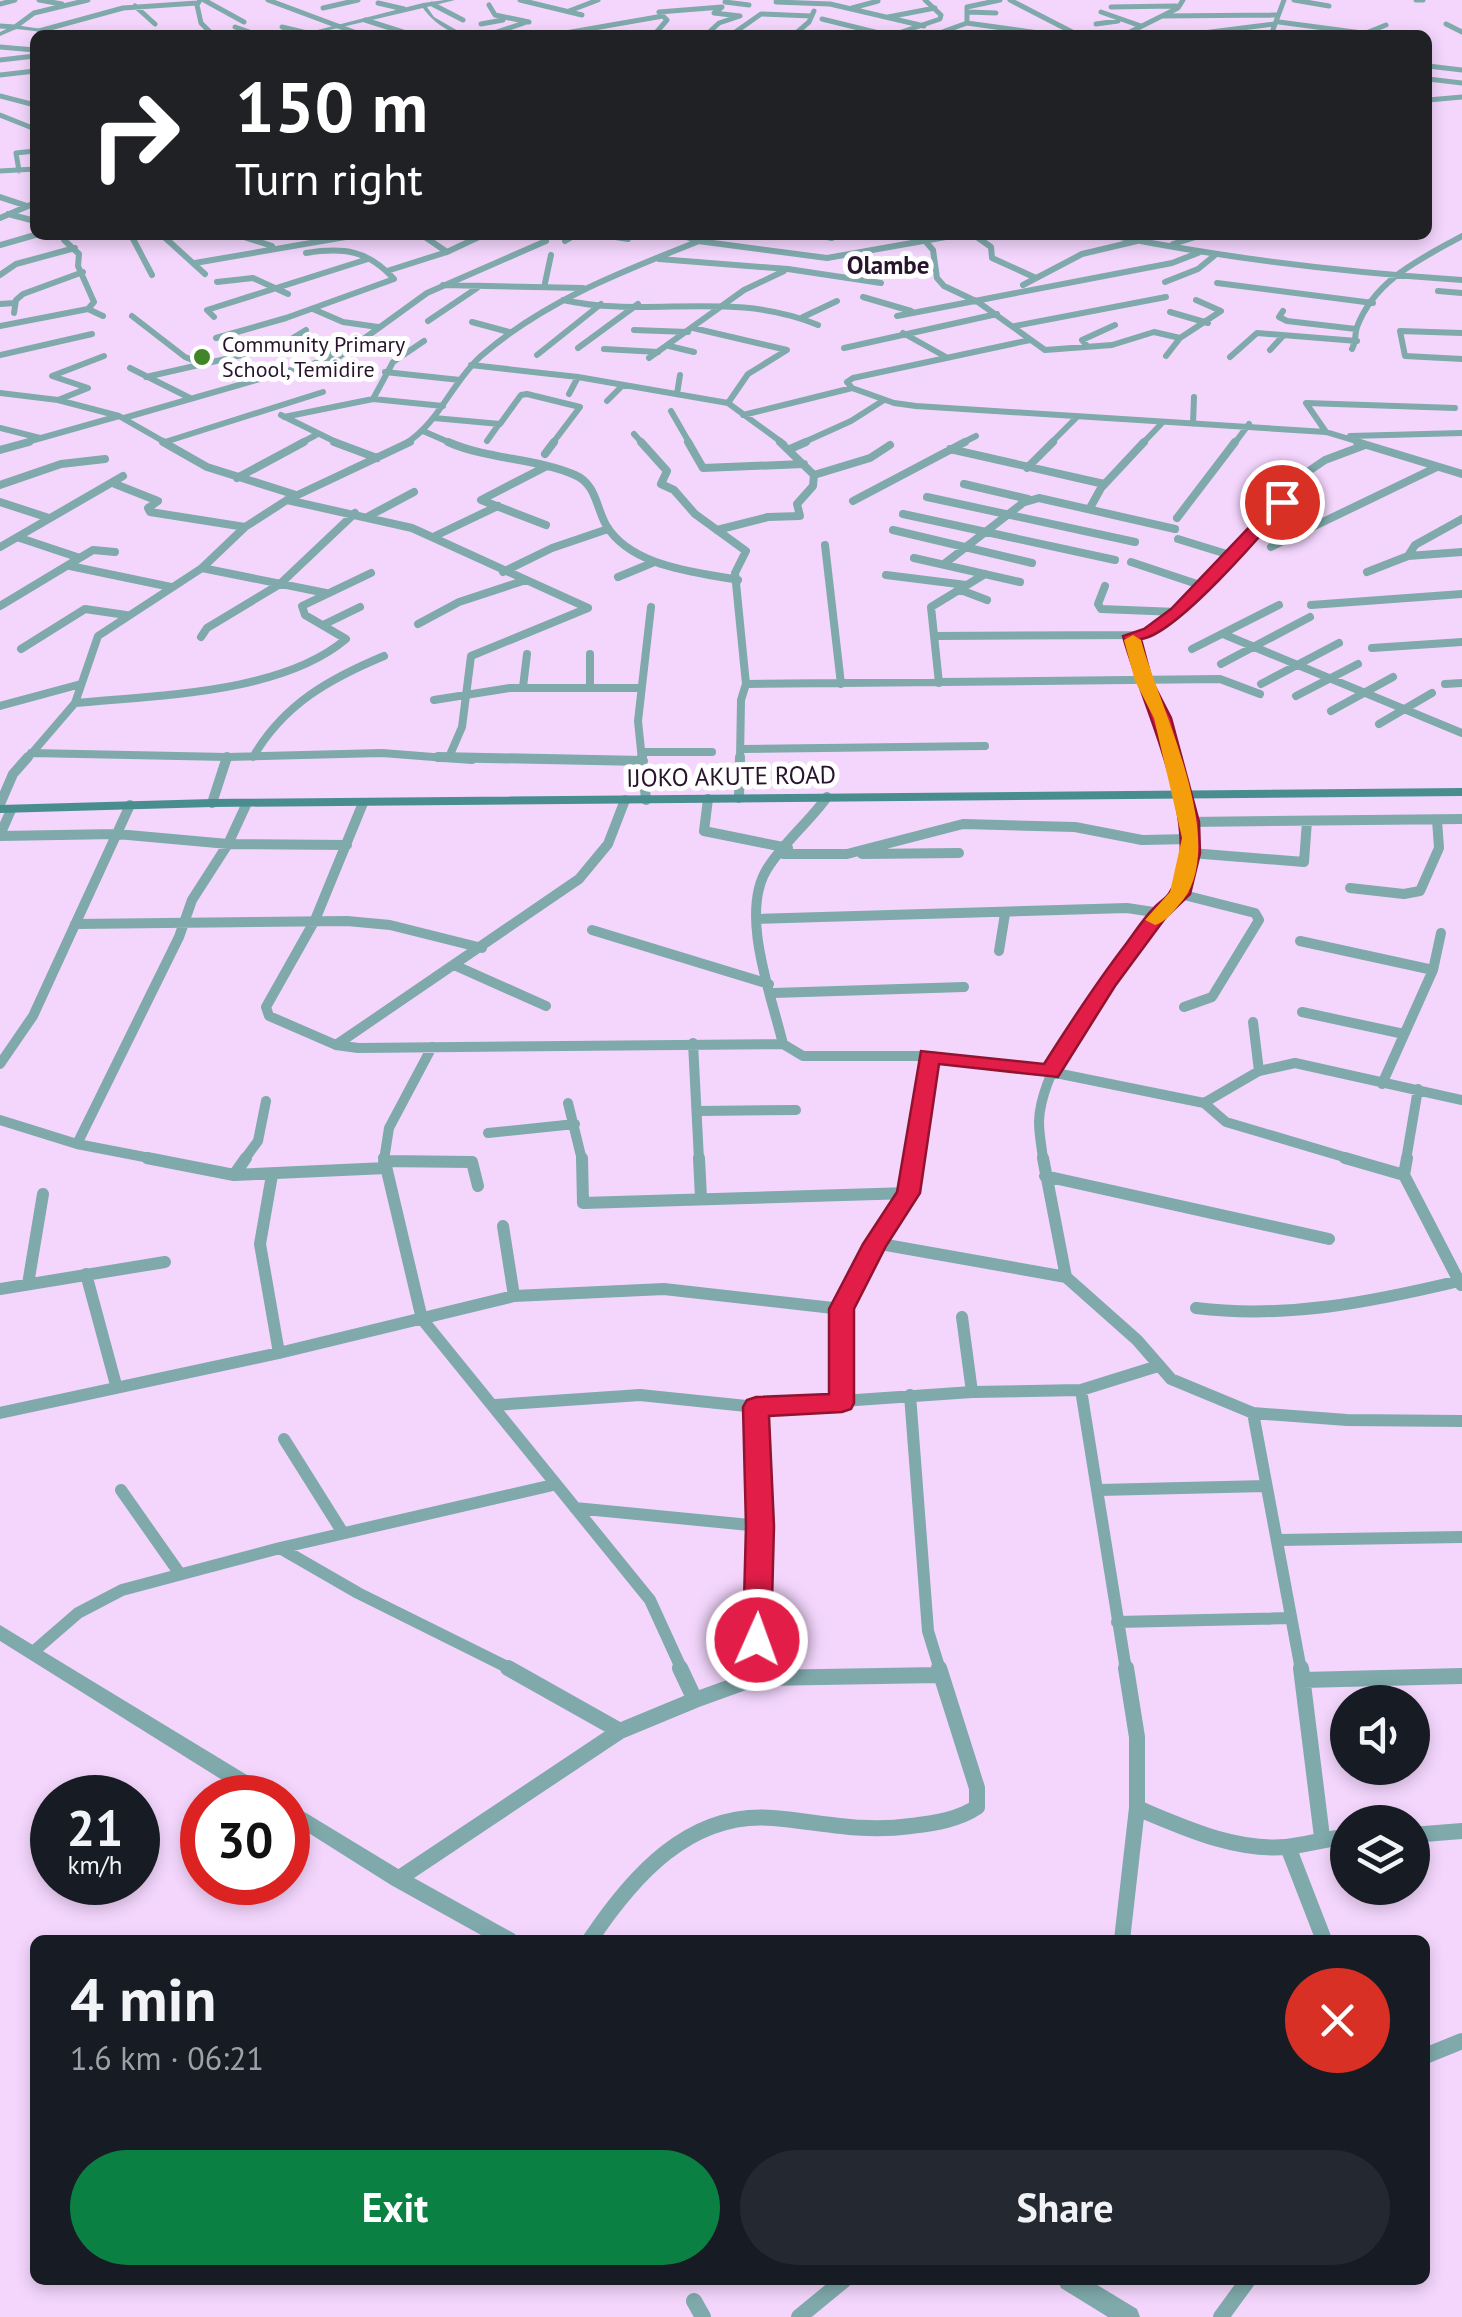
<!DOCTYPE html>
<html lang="en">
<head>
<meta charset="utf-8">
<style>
  body { margin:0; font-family:"PT Sans",sans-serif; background:#242831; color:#f1f3f6; height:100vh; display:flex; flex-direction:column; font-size:38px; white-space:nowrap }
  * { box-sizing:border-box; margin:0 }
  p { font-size:32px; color:#9ea1a6 }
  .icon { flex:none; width:55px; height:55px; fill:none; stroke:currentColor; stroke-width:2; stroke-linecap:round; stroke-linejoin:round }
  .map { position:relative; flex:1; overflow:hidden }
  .sheet { position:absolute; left:30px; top:1935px; width:1400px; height:350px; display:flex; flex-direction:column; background:#171b24; border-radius:15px; box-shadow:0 5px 15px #0003 }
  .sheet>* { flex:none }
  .banner { position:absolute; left:30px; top:30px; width:1402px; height:210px; border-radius:15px; box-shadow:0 5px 15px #0003; background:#202124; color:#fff; overflow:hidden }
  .fabs { position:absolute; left:1330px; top:1685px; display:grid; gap:20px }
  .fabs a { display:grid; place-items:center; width:100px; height:100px; border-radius:50%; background:#171b24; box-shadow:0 5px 15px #0003; font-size:50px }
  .speed { position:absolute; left:30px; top:1775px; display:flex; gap:20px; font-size:50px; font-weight:700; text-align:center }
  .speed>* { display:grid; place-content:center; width:130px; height:130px; border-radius:50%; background:#171b24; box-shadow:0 5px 15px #0003; line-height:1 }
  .speed small { font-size:25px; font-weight:400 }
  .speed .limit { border:15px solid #d22; background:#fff; color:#111 }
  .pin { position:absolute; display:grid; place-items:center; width:85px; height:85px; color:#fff; margin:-42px; border:5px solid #fff; border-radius:50%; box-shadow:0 2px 10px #0007 }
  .me { position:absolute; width:110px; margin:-55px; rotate:2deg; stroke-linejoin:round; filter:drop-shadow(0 0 8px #0008) }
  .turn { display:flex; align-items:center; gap:35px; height:210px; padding:0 40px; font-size:45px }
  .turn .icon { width:130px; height:130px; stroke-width:2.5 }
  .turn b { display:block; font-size:70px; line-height:85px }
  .round { display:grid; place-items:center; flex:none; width:105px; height:105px; border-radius:52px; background:#242831 }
  .overview { display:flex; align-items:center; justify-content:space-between; height:170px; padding:0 40px }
  h1 { font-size:60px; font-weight:700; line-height:75px }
  .button { display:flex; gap:20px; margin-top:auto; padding:20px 40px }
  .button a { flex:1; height:115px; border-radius:60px; background:#0b8043; color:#fff; font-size:40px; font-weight:700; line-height:115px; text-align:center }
  .button a+a { background:#242831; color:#f1f3f6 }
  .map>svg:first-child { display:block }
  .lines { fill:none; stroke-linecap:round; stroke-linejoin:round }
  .minor-far5 { stroke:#7fa9ab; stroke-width:5 }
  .minor-far4 { stroke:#7fa9ab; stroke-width:6 }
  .minor-far3 { stroke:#7fa9ab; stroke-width:8 }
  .minor-far2 { stroke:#7fa9ab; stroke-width:10 }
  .minor-far1 { stroke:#7fa9ab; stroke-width:12 }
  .minor { stroke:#7fa9ab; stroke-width:16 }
  .tertiary { fill:#7fa9ab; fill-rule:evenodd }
  .secondary { fill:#498d8f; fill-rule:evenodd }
  .route { fill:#e11d48; stroke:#92132f; stroke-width:2.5 }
  .slow { fill:#f59e0b }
  .poi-dot { fill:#418528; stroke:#fff; stroke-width:4 }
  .labels { text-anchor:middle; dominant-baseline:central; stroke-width:10; stroke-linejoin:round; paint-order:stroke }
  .far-poi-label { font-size:22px; fill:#28152d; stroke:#fff; text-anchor:start }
  .far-quarter-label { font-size:25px; font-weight:bold; fill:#28152d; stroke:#fff }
  .street-label { font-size:25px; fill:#28152d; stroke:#fff }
</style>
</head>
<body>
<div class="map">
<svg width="1462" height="2317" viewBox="0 0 1462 2317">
  <rect width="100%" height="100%" fill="#f4d6fd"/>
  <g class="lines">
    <!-- minor-far5 -->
    <path class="minor-far5" d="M39,0L62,4
      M200,0L197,5L201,23L213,35
      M204,0L244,22
      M268,0L362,35
      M520,0L582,15
      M1010,0L1078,35
      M1294,0L1329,6
      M1416,0H1423
      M725,2L749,5
      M776,2L830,4L924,26
      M378,3L404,9
      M0,4L15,0
      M432,4L463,20
      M489,5L495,15L529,22
      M135,6L155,24
      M1111,7L1176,6
      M323,8L358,0
      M852,8L878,1
      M569,11L598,0
      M968,12L996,13
      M1101,12L1141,26
      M1164,16L1276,15
      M888,17L935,8
      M822,19L887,35
      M365,20L403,32
      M1279,22L1377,35
      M967,23V7L1000,0
      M481,24L503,20
      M1096,24L1118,21
      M1446,24L1462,32
      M0,26L15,27L34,13L88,0
      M235,27L258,35
      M282,27L307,33
      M39,31L123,8L197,3
      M733,33L768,35
      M1366,33L1386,25
      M488,35L524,23
      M554,35L663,16
      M654,35L667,20L659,12L722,7
      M706,35L719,23L740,16L714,13L721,8
      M731,35L761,14L811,16
      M794,35L809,22L814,11
      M893,35L940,19L941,15L925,0
      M934,35L967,23L1053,35
      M1124,35L1178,8L1183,0
      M1187,35L1274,24
      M1271,35L1284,0
      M0,47L35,50
      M0,60L35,56
      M1428,66L1462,70
      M0,75L35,71
      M1428,79L1462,83
      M0,96L35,105
      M1428,100L1462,97
      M0,115L35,129
      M0,171L35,169
      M19,171L16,153L35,151"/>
    <!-- minor-far4 -->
    <path class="minor-far4" d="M0,197L27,206
      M8,214L35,221
      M0,218L35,203
      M65,235L64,240L79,254L78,266L94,302L88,309L103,316
      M131,235L152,275
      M162,235L205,274
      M238,235L272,246
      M422,235L447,252
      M604,235L628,239
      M681,235L698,241L827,258L957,235
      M817,235L832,238
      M920,235L933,250L937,278L944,286L978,302L1045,350L1112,345L1154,332L1180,338
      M974,235L991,247L992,258L1036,278
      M1110,235C1227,259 1343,272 1462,280
      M565,241L575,235
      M1173,244L1202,235
      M0,245L35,235
      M659,259L788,269L881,283
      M195,263L357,235
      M387,271L447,252L483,235
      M0,275L16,264L75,248
      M217,282L253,278L288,294
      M1165,282L1198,269L1214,256
      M545,283L551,255
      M1217,283L1373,303
      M443,285L583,288
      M1023,285L1082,254L1137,241
      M1438,291L1462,293
      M863,297L911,311
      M563,300C649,319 731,289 818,325
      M0,304L15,303
      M313,309L343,322L378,327
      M1283,311L1279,317L1287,321L1356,329
      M1170,312L1208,323
      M14,313L16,300L23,294L83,272
      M132,316L185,357L200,363
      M897,316L1172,263L1198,253
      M214,317L207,310L368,259
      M803,317L837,301
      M428,321L477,288
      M472,322L509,332
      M0,326L88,309
      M1015,326L1166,297
      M693,328L787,350L748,374L728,403
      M634,330L688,332
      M903,333L946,357
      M1462,333L1400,331L1405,356L1462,359
      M216,338L286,318L394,279C368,250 343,247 306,253
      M669,346L694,352
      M1087,346L1082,340L1115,325
      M278,347L338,355
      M578,348L638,304
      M844,348L997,314
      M604,349L658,352
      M1352,349C1357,340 1354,336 1357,327C1375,279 1421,259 1462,236
      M1270,350L1283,336
      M0,355L92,334
      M537,355L601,304
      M1166,356L1180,338L1221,311L1196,300
      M1230,357L1257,333L1357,341
      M649,358L744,290L784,271
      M471,365L578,377L728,403L784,444
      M130,368L190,398
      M385,372L460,380
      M146,377L278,347L306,330
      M852,388L847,382L853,378L1030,340
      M0,393L58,400L119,416L168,444
      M569,394L578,377
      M677,394L680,375
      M373,399L393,362L424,341
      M58,400L88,388L52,376L104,356
      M607,401L623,385
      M671,411L690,444
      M281,415L340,444
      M743,415L852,388L894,403L916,406L1326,432L1366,444
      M284,417L373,399L443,406
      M124,418L340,356L427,293L546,241
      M434,418L500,424L521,395L527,394L580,407L552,444
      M1193,424L1194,397
      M0,428L40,438
      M423,431L453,444
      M1326,432L1306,403L1455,408
      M634,434L643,444
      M1350,436L1462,433
      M487,441L499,424
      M165,442L323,392
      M20,444L119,416
      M299,444L316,435
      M405,444C439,423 452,382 481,356C549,297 632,268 714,235
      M800,444L851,421L884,400
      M960,444L976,436
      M1050,444L1077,417
      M1142,444L1162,423
      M1234,444L1249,424"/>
    <!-- minor-far3 -->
    <path class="minor-far3" d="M163,442L207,467L296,495
      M334,442L377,458
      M448,442C489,460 537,458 575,475C596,484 596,507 606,525C631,567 696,572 738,580
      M641,442L667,471L661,484L674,490L695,514L746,551L735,573L746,684L741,700L740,760
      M688,442L703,468L804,464
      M780,442L814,475
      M1357,442L1462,474
      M790,449L806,442
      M950,449L1104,484
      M0,450L29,442
      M545,454L554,442
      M545,467L481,500L546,525
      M1027,468L1053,442
      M814,475L870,458L890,445
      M237,478L304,442
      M115,484L158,501L148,508L150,512L245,527
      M0,485L61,464L105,459
      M927,497L1135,542
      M287,500L412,528L588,608L471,656L462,727L449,757
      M853,501L965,442
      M0,502L49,518
      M1022,503L1039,498L1175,529
      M1090,508L1101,488L1144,442
      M903,514L1115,560
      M369,516L414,492
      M1177,518L1235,442
      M717,530L768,517L800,516L797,504L813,486L814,475
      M893,530L1032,563
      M433,537L498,506
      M20,538L80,558
      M1178,539L1230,555
      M825,545L841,684
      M0,547L123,476
      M1271,547L1437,467
      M1408,556L1415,545L1462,519
      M914,558L1020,582
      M1131,562L1203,586
      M944,564L1028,499L964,484
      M70,566L171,587
      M202,568L326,593
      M503,572L552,548L608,529
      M1367,572L1408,556L1462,552
      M886,575L966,585
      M618,577L652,563
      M1105,586L1098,604L1101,609L1177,612
      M958,589L987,600
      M1311,605L1462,594
      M0,606L93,550L115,552
      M325,624L360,607
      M418,624L459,602L526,580
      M1223,634L1462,733
      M934,636L1145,635L1189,601L1303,475L1325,460L1365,445
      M1131,636C1142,679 1162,717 1173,760
      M201,637L207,628L280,584L355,513
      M1372,648L1462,642
      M21,649L85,609L126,615
      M1192,649L1279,605
      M590,654V687
      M1221,664L1310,617
      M939,683L931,607L985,574
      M746,684L1220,679L1260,694
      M1261,684L1339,643
      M1445,684L1462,683
      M523,687L527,654
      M1296,696L1358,664
      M434,700L510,688H640
      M75,703C157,695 281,694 346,639L305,615L302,606L371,573
      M0,706L81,684
      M1331,711L1393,677
      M1379,724L1432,693
      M742,749L985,746
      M642,752H712
      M31,753L227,757L382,753L472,760
      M253,757C284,704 329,679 384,656
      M26,760L75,703L98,636L202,568L245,527L287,500L410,442
      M642,760L638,721L651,607"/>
    <!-- minor-far2 -->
    <path class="minor-far2" d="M438,757L643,761
      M642,757L646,800
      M739,798L740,757
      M708,799L704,831L788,848
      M212,803L227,757
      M363,803L315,920L266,1007L269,1016L336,1045L358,1048L783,1044L803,1056H929L1051,1072L1204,1103L1226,1122L1354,1160
      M0,804L13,774L28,757
      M1189,822L1462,819
      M0,835L11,810
      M0,836L117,834L228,844L347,845
      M1191,853L1304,862L1307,821
      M783,854H847L963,824L1075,827L1142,840L1191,839
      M862,854L959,853
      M1350,888L1404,894L1420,891L1439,848L1437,820
      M1180,894L1255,913L1259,920L1212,997L1184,1007
      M757,919L1127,908L1160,913
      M75,924L347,921L390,925L482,948
      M592,930L769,984
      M1300,941L1433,970
      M999,951L1005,914
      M454,965L546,1006
      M773,993L964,987
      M1302,1012L1404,1034
      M1253,1022L1259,1071
      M693,1043L699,1160
      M783,1044C772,997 739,914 767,869C783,843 809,822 827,797
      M336,1045L579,879L608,844L625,800
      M0,1064L33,1016L130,805
      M1382,1084L1433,970L1441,933
      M568,1103L582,1160
      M1204,1103L1259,1071L1295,1063L1462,1100
      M699,1111L796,1110
      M0,1120L77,1144L160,1160
      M488,1133L575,1124
      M77,1144L179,937L192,900L228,844L246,805
      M244,1160L258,1141L266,1101
      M384,1160L389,1128L432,1047
      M914,1160L929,1056
      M1043,1160C1042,1148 1039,1135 1039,1122C1040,1062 1115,973 1151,925C1170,899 1186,889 1191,854C1195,823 1180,787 1172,757
      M1406,1160L1418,1089"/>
    <!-- minor-far1 -->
    <path class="minor-far1" d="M147,1158L234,1175L386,1168
      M384,1158L422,1319L650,1600L682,1670
      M582,1158L583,1203L909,1193
      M699,1158L701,1198
      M1043,1158L1066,1277
      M1345,1158L1404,1175
      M1407,1158L1404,1175L1461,1285
      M384,1161L472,1162L478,1186
      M234,1175L246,1158
      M272,1175L260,1244L279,1353
      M1045,1176L1329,1239
      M503,1226L514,1296
      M875,1243L1066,1277L1137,1340L1171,1379L1253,1413L1347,1420L1462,1421
      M86,1274L116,1385
      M28,1284L43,1194
      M0,1289L165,1262
      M1196,1308C1287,1319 1371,1302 1459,1281
      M962,1317L972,1392
      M1081,1390L1126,1670
      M910,1395L928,1631L940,1670
      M842,1403V1309L875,1243L909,1193L914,1158
      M495,1405L640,1395L756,1407L972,1392L1081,1390L1158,1366
      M756,1407L760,1526L756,1670
      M0,1413L279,1353L514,1296L664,1289L842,1309
      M1253,1413L1301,1670
      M284,1439L343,1533
      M121,1490L180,1574
      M1099,1490L1265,1486
      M575,1508L760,1526
      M1279,1540L1462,1537
      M280,1548L358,1593L513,1670
      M1117,1622L1290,1618
      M33,1652L78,1613L122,1590L280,1548L553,1485"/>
    <!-- minor -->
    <path class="minor" d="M508,1668L620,1731
      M680,1668L695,1700
      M1301,1668L1322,1837
      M756,1678V1668
      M1303,1680L1462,1676
      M1137,1808C1185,1828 1234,1851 1286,1847C1307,1845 1327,1838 1348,1837
      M1412,1835L1462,1831
      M1288,1847L1324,1940
      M398,1879L620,1731L695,1700L756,1678L939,1675
      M590,1940C632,1877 689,1811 773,1818C822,1822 860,1833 911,1826C934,1823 958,1820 977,1807V1788L939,1668
      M1122,1940L1137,1808V1737L1126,1668
      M1425,2056L1462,2041
      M694,2301L703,2317
      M799,2317L844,2280
      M1221,2317L1248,2280"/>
    <!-- tertiary -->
    <path class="tertiary" d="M445,0H455L427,7L434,17L465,35C449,34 432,21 423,8L308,35H298L423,3Z
      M15,25L69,33L72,35L16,29L0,36V32Z
      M0,1625L275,1792L277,1798H251L0,1641Z
      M288,1802L405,1873L515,1934L518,1940H490L391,1885L288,1820Z
      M1058,2280H1089L1137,2309L1140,2317H1108L1061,2288Z"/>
    <!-- secondary -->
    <path class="secondary" d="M1462,788V796L212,807L0,813V805L212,799Z"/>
  </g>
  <!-- route -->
  <path class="route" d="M1277,498L1289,502C1264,532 1176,635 1141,639L1152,681L1171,718L1199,822L1200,853L1190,894L1166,917L1115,986L1058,1077L939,1064L920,1193L886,1246L854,1309V1403L851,1409L842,1412L769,1416L774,1526L771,1640L767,1649L757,1652L747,1649L743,1640L746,1526L743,1407L747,1400L756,1397L829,1394V1309L863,1244L897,1192L921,1051L1044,1064C1070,1023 1096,983 1126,944C1135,932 1143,919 1154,908C1158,903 1167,898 1170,892C1207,833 1139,698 1123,636L1144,629L1171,609Z"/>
  <!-- slow -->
  <path class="slow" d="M1133,635L1141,640C1158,705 1234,849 1178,906C1171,914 1165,922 1155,925L1145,920L1170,892L1182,838L1154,718L1135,681L1124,640Z"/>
  <!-- markers -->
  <circle class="poi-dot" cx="202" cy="357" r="10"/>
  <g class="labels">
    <!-- far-poi labels -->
    <g class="far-poi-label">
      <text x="222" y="344">Community Primary<tspan x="222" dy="25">School, Temidire</tspan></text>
    </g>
    <!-- far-quarter labels -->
    <g class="far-quarter-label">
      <text x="888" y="265">Olambe</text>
    </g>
    <!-- street labels -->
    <g class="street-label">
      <text transform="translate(731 776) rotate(-1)">IJOKO AKUTE ROAD</text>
    </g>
  </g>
</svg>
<div class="fabs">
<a><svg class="icon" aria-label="sound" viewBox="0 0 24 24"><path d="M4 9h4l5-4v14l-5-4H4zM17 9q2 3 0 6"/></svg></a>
<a><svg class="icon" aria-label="layers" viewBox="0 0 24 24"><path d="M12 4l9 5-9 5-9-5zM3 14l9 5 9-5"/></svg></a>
</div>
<div class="speed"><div>21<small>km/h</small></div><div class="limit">30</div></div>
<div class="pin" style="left:1282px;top:502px;background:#d93025"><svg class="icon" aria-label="arrive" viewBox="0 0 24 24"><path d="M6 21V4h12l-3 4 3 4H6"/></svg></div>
<svg class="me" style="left:757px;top:1640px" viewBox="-20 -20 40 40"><circle r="17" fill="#e11d48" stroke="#fff" stroke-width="3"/><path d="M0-11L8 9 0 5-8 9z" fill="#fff"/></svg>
<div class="banner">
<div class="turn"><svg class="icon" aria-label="right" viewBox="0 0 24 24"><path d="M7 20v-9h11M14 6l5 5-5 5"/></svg><div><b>150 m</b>Turn right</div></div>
</div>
<section class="sheet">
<div class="overview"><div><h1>4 min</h1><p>1.6 km · 06:21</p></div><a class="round" style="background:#d93025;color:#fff"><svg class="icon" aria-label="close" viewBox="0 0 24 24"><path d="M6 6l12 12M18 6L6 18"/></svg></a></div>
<div class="button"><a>Exit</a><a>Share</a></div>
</section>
</div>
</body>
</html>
